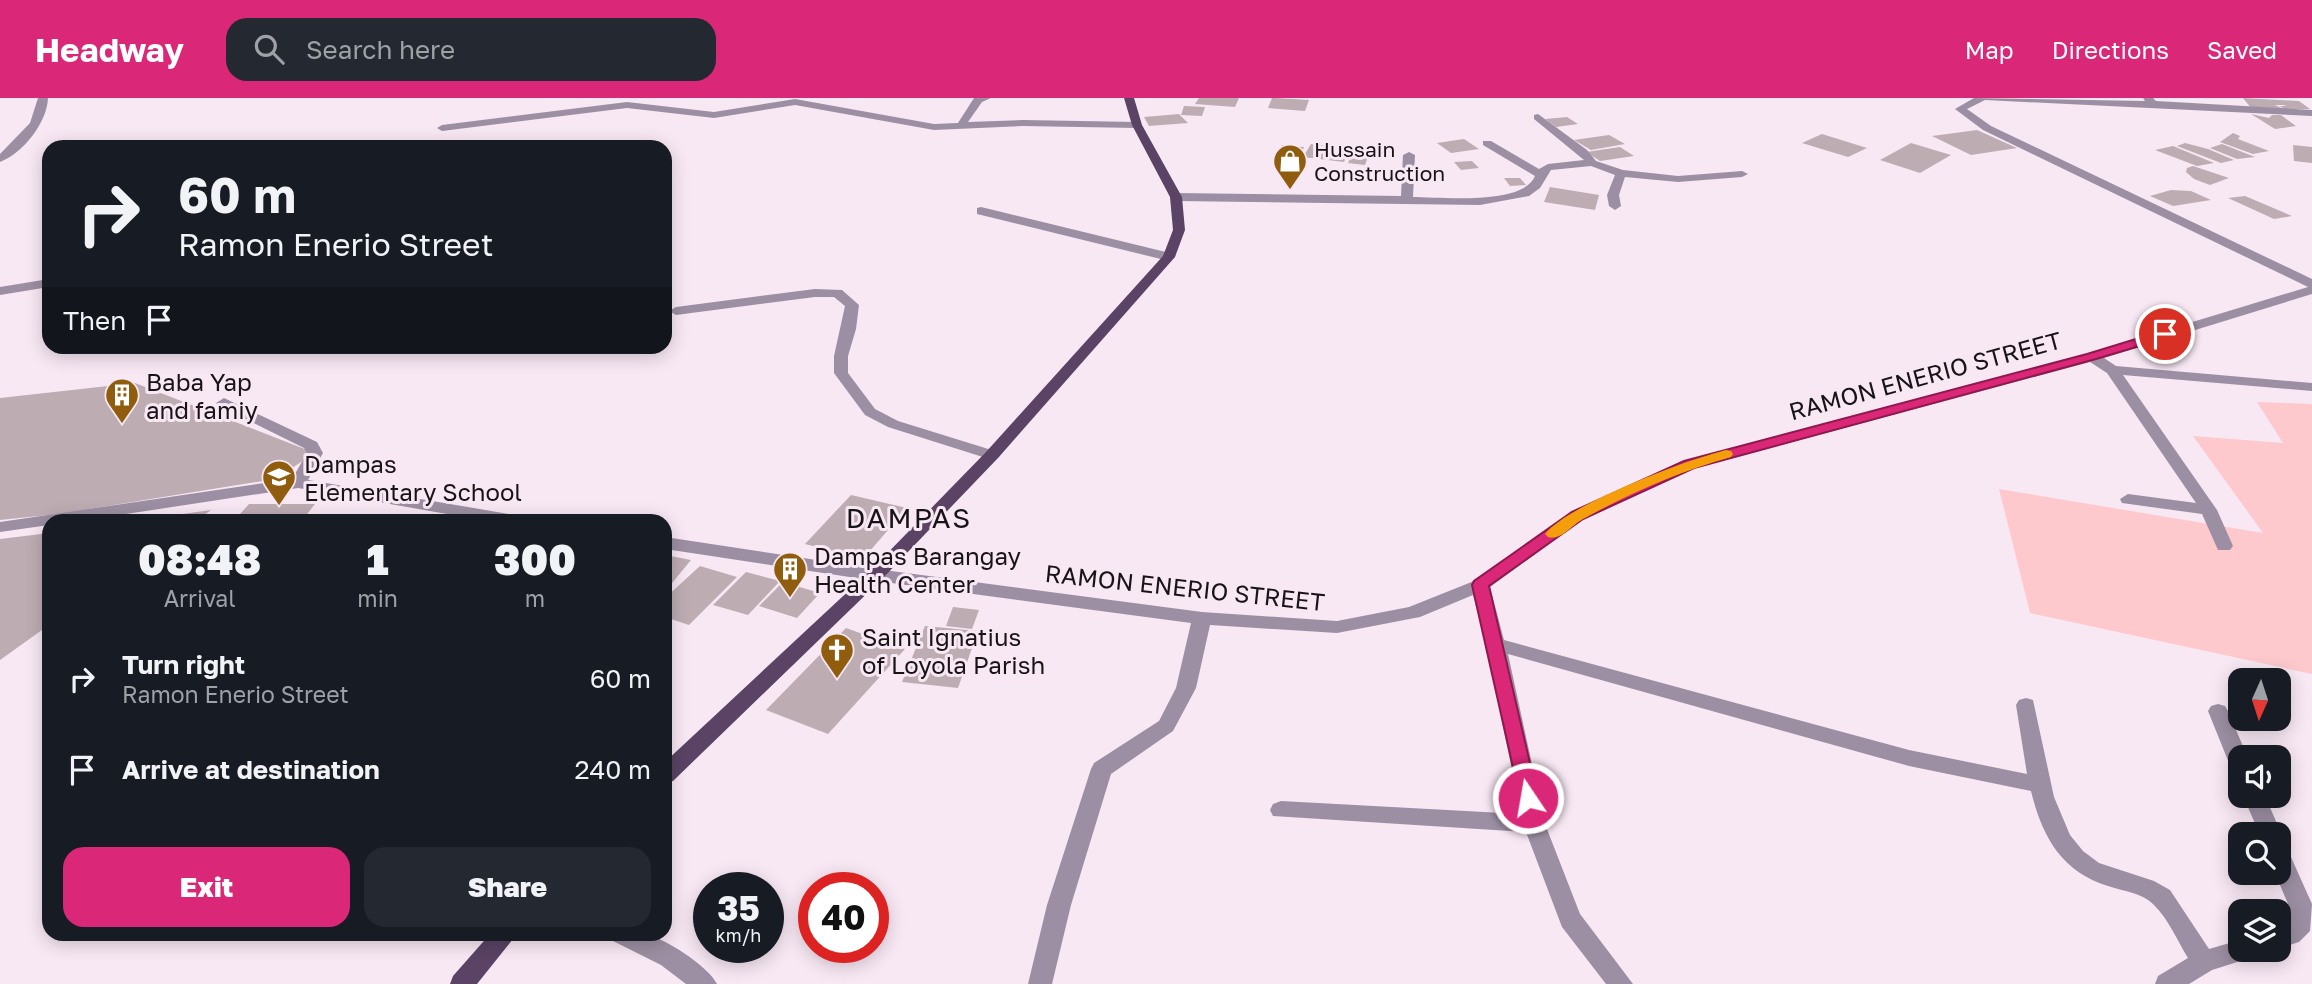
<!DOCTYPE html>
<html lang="en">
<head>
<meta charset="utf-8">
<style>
  body { margin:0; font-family:"Golos Text",sans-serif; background:#242831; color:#f1f3f6; height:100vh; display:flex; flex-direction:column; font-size:26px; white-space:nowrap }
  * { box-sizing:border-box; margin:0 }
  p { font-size:23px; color:#9ea1a6 }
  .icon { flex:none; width:38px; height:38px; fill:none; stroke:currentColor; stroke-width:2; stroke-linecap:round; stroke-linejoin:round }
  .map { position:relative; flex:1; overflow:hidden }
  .panel { position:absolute; left:42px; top:416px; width:630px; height:427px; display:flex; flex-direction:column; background:#171b24; border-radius:21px; box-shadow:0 4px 18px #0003 }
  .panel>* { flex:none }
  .guide { position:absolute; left:42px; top:42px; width:630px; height:214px; border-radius:21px; box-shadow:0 4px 18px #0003; background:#171b24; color:#f1f3f6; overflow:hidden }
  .needle { width:46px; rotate:183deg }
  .buttons { position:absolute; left:2228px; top:570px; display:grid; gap:14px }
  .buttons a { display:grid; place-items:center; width:63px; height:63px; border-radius:14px; background:#171b24; box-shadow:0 4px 18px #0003; font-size:35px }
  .speed { position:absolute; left:693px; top:774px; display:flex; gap:14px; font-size:35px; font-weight:700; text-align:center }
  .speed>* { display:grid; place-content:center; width:91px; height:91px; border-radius:50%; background:#171b24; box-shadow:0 4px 18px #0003; line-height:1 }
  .speed small { font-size:18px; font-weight:400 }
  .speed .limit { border:10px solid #d22; background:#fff; color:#111 }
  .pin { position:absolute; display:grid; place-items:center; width:60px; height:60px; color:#fff; margin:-30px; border:4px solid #fff; border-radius:50%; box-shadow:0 2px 7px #0007 }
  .me { position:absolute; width:77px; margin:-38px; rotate:348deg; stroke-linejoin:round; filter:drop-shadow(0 0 5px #0008) }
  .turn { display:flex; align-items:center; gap:24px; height:147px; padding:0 21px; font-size:32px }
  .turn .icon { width:91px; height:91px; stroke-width:2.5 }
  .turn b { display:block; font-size:49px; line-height:60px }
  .then { display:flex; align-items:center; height:66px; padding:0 21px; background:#0003; gap:14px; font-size:26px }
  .eta { display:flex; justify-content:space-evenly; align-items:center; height:119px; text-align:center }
  .eta b { font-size:42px; font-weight:800; line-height:49px }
  .primary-button { display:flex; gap:14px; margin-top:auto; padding:14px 21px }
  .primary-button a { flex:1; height:80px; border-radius:21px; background:#db2777; color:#fff; font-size:28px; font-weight:800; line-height:80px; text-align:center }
  .primary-button a+a { background:#242831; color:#f1f3f6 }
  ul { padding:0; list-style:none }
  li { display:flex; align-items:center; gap:21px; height:91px; padding:0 21px }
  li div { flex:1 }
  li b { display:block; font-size:26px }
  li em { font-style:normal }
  header { display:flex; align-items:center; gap:42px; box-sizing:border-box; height:98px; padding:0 35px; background:#db2777; color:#fff }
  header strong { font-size:33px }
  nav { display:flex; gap:38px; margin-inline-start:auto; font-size:24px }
  .search { width:490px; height:63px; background:#242831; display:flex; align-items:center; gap:18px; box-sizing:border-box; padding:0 24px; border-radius:21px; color:#9ea1a6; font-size:26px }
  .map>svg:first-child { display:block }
  .green { fill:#fdc9cd }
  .building { fill:#beacb3 }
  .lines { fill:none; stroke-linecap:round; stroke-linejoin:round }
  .minor { fill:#9c8fa3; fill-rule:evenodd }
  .major { fill:#5a4364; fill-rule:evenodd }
  .route { fill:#db2777; stroke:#8e194d; stroke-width:2 }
  .slow { fill:#f59e0b }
  .labels { text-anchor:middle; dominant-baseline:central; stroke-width:6; stroke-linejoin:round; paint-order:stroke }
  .far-poi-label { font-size:21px; fill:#181317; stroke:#f8e8f4; text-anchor:start }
  .street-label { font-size:24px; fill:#181317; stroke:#f8e8f4 }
  .poi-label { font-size:24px; fill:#181317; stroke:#f8e8f4; text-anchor:start }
  .quarter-label { font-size:28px; letter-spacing:2px; fill:#181317; stroke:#f8e8f4 }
</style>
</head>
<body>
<header>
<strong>Headway</strong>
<div class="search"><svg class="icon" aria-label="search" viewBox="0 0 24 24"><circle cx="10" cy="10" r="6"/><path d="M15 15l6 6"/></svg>Search here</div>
<nav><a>Map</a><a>Directions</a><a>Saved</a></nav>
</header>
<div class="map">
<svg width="2312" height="886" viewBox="0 0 2312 886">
  <rect width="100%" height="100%" fill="#f8e8f4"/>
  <!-- green -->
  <path class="green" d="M2257,304L2312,306V576L2030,515L1999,391L2263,435L2193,338L2283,345Z"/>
  <!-- building -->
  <path class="building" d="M1199,0H1239L1235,9L1195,6Z
    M1272,0H1276L1309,2L1305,13L1268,10Z
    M2243,0L2299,3L2310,11H2284L2280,8H2286L2284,7H2275L2284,11L2251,10Z
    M1184,8L1205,9L1202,18L1181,17Z
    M1179,16L1188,25L1149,28L1144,19Z
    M2251,16L2269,20L2272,17H2281L2296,28L2275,31Z
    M1567,19L1578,26L1556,29L1545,21Z
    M1977,32L2017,50L1971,57L1932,38Z
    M2233,35L2240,38L2238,41L2269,53L2253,56L2220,44Z
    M1822,36L1867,50L1848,59L1802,45Z
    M1609,37L1625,46L1591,52L1574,42Z
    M1464,41L1479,51L1451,55L1437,45Z
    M1911,45L1951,57L1920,75L1880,62Z
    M2185,45L2208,51L2234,62L2221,65L2177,48Z
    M1311,46L1350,51L1344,64L1303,59Z
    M2222,46L2250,57L2255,59L2237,61L2210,50Z
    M1282,47L1304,49L1300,58L1278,55Z
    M2293,47L2312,49V65L2294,63Z
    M2173,48L2214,65L2197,68L2155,52Z
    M1620,49L1634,58L1600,63L1586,54Z
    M1353,54L1369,56L1365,67L1348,65Z
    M1472,63L1479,70L1461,72L1454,64Z
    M2193,68L2229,80L2210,87L2194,81L2186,74L2187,70Z
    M1504,80H1520L1526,87L1510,88Z
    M1550,89L1599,97L1595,112L1544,104Z
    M2171,92L2191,93L2211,102L2173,108L2150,98Z
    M2245,98L2292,118L2274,121L2228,100Z
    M135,285L315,355L275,381L58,416L0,422V300Z
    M851,397L907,410L863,461L805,446Z
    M249,406H315L301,424H233Z
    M211,412L195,424H141L140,422Z
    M49,435V527L0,562V441Z
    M665,457L691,462L668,490L665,489Z
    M700,468L737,479L689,527L665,519V500Z
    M746,474L780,483L748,517L713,507Z
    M783,484L820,495L797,520L759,508Z
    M953,509L979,512L972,531L946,528Z
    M925,528L978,533L958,590L902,584Z
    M846,530L905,551L828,636L766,612Z"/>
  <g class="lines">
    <!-- minor -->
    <path class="minor" d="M38,0H48C47,25 23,55 0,64V56L30,25Z
      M974,0H991L982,4L968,24L1023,22L1137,24L1142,27L1137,30L1023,28L934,32L795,7L714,20L627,10L442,33L437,30L442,27L627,4L714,14L795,1L934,26L958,25Z
      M1974,0L2145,3L2143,0H2153L2156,3L2312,12V18L1985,2L1967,11L1991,28L2312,181V196L2104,260L2116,268L2312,285V293L2123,277L2217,412L2233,448L2230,452H2218L2202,416L2122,405L2120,401L2128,396L2196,405L2107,275L2090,264L1695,370L1583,421L1490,489L1504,542L1909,652L2027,676L2016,607L2019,602L2026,600L2033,602L2054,699L2070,737L2083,753L2099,765L2154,783L2170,792L2209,851L2240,842V852H2253L2250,860L2212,872L2189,886H2155L2158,878L2188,860C2178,844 2168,820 2153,806C2142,795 2123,793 2108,788C2062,774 2042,739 2031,693L1909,668L1508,556L1545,726L1580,816L1633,886H1606L1562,829L1526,734L1273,718L1270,712L1273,706L1281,703L1521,716L1486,546L1473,497L1420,519L1337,535L1210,527L1196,590L1173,633L1111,676L1071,807L1052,886H1028L1047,807L1091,671L1094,665L1159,623L1176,590L1191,525L876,483L665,451V439L876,471L1202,514L1337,523L1409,509L1474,483L1571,413L1683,364L2087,256L2308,189L1983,32L1955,11Z
      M1538,16L1587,52L1596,63L1623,72L1678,78L1742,73L1748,76L1742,79L1678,84L1625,79L1619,97L1621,108L1615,112L1609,108L1607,97L1615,77L1591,68L1551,72L1540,90L1529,98L1480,107L1176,103L1170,99L1176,95L1401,98L1403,57L1409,54L1415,57L1413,99C1440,99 1523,108 1535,78L1483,47V43H1491L1539,71L1548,66L1584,62L1534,21V17Z
      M981,109L1174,156L1175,159L1169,163L977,116V110Z
      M49,181V189L0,197V189Z
      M815,191L842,192L859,207L856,231L848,258V275L875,311L898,323L998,354L1000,357L998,360H986L888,329L865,317L834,275V258L845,208L834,199H815L676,217L669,213L676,209Z
      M224,300L317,344L323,355L308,382L527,419L535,424H493L298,390L73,424H49V427L0,434V424L292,381L307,355L304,350L219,308L216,305Z
      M2218,606L2225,608L2228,613L2248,660H2240V673L2233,671L2229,665L2208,613L2211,608Z
      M2243,698H2265L2282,737L2279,743L2278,737H2260Z
      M2278,746L2286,748L2312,806L2310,833L2299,844L2278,851V830L2290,822L2288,806L2275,775H2278Z
      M610,836C621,836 633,835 644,836C664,839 709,869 717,886H686L661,867L613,843Z"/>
    <!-- major -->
    <path class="major" d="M1124,0H1134L1142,27L1182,99L1185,132L1175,159L998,360L882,481L673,683L665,685V664L870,473L986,354L1163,158L1173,132L1170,99L1132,27Z
      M490,836H517L477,886H450L453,878Z"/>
  </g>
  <!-- route -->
  <path class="route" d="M2165,232L2172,236L2170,239L2096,261L1694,370L1583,421L1489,488L1538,700L1535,705L1528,708L1521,705L1472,487L1474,483L1572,414L1684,363L2087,256Z"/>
  <!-- slow -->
  <path class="slow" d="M1726,352L1731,353L1733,356L1731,359C1681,373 1630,395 1585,420C1572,426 1562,443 1548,439L1545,436C1569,406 1686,362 1726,352Z"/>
  <!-- icons -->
  <defs>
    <g id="shop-pin" transform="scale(1.75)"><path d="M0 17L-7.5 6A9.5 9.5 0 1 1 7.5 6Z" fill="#905c0d" stroke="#f8e8f4"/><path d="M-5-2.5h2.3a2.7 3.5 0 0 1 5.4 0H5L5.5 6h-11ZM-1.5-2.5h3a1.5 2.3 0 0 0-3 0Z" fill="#fff"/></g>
    <g id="building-pin" transform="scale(1.75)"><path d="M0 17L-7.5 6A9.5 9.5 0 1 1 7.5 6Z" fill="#905c0d" stroke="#f8e8f4"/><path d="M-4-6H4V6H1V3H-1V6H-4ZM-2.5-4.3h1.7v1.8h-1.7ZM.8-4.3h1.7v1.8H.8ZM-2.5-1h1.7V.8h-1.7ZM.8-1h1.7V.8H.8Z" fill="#fff"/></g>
    <g id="school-pin" transform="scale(1.75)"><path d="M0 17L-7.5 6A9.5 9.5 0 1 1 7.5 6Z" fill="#905c0d" stroke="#f8e8f4"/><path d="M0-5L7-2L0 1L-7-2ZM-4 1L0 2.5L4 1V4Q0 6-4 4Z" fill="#fff"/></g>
    <g id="church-pin" transform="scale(1.75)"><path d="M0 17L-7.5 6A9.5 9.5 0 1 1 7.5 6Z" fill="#905c0d" stroke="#f8e8f4"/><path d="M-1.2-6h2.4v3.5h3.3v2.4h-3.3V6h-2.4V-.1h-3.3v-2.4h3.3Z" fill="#fff"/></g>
  </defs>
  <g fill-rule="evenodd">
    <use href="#shop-pin" x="1290" y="63"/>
    <use href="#building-pin" x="122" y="297"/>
    <use href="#school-pin" x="279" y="379"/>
    <use href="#building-pin" x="790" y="471"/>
    <use href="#church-pin" x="837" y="552"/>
  </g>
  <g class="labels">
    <!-- far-poi labels -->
    <g class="far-poi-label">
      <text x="1314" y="51">Hussain<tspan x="1314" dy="24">Construction</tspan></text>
    </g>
    <!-- street labels -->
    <g class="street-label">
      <text transform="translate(1925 277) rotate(-15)">RAMON ENERIO STREET</text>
      <text transform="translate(1185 489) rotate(6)">RAMON ENERIO STREET</text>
    </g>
    <!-- poi labels -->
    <g class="poi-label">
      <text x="146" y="283">Baba Yap<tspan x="146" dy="28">and famiy</tspan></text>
      <text x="304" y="365">Dampas<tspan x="304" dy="28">Elementary School</tspan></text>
      <text x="814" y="457">Dampas Barangay<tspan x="814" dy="28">Health Center</tspan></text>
      <text x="862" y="538">Saint Ignatius<tspan x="862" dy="28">of Loyola Parish</tspan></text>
    </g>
    <!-- quarter labels -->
    <g class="quarter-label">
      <text x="909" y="419">DAMPAS</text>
    </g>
  </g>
</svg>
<div class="buttons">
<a><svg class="needle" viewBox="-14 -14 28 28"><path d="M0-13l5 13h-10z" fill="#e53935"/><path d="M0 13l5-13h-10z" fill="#9ea1a6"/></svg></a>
<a><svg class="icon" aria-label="sound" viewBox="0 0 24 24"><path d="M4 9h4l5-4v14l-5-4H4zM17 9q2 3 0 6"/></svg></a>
<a><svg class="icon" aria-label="search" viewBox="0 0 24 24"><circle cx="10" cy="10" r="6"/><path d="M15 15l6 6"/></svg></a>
<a><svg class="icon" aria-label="layers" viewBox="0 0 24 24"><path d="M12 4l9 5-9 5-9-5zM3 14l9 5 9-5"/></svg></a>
</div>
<div class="speed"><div>35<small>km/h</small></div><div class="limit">40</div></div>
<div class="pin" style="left:2165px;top:236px;background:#d93025"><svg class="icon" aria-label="arrive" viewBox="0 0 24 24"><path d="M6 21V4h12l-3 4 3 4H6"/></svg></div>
<svg class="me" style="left:1528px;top:700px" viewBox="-20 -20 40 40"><circle r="17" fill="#db2777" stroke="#fff" stroke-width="3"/><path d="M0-11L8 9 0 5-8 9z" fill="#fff"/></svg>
<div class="guide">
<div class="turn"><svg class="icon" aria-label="right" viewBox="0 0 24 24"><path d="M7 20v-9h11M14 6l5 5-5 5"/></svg><div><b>60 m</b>Ramon Enerio Street</div></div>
<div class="then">Then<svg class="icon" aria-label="arrive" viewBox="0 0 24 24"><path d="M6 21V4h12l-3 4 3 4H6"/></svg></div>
</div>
<section class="panel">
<div class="eta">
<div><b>08:48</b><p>Arrival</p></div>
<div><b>1</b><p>min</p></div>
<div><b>300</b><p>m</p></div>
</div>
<ul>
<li><svg class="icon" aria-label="right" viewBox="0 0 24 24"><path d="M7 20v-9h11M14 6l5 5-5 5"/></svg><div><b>Turn right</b><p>Ramon Enerio Street</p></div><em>60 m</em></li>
<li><svg class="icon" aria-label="arrive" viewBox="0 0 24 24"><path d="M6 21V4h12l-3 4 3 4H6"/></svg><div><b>Arrive at destination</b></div><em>240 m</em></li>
</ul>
<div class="primary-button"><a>Exit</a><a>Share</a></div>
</section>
</div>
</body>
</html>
